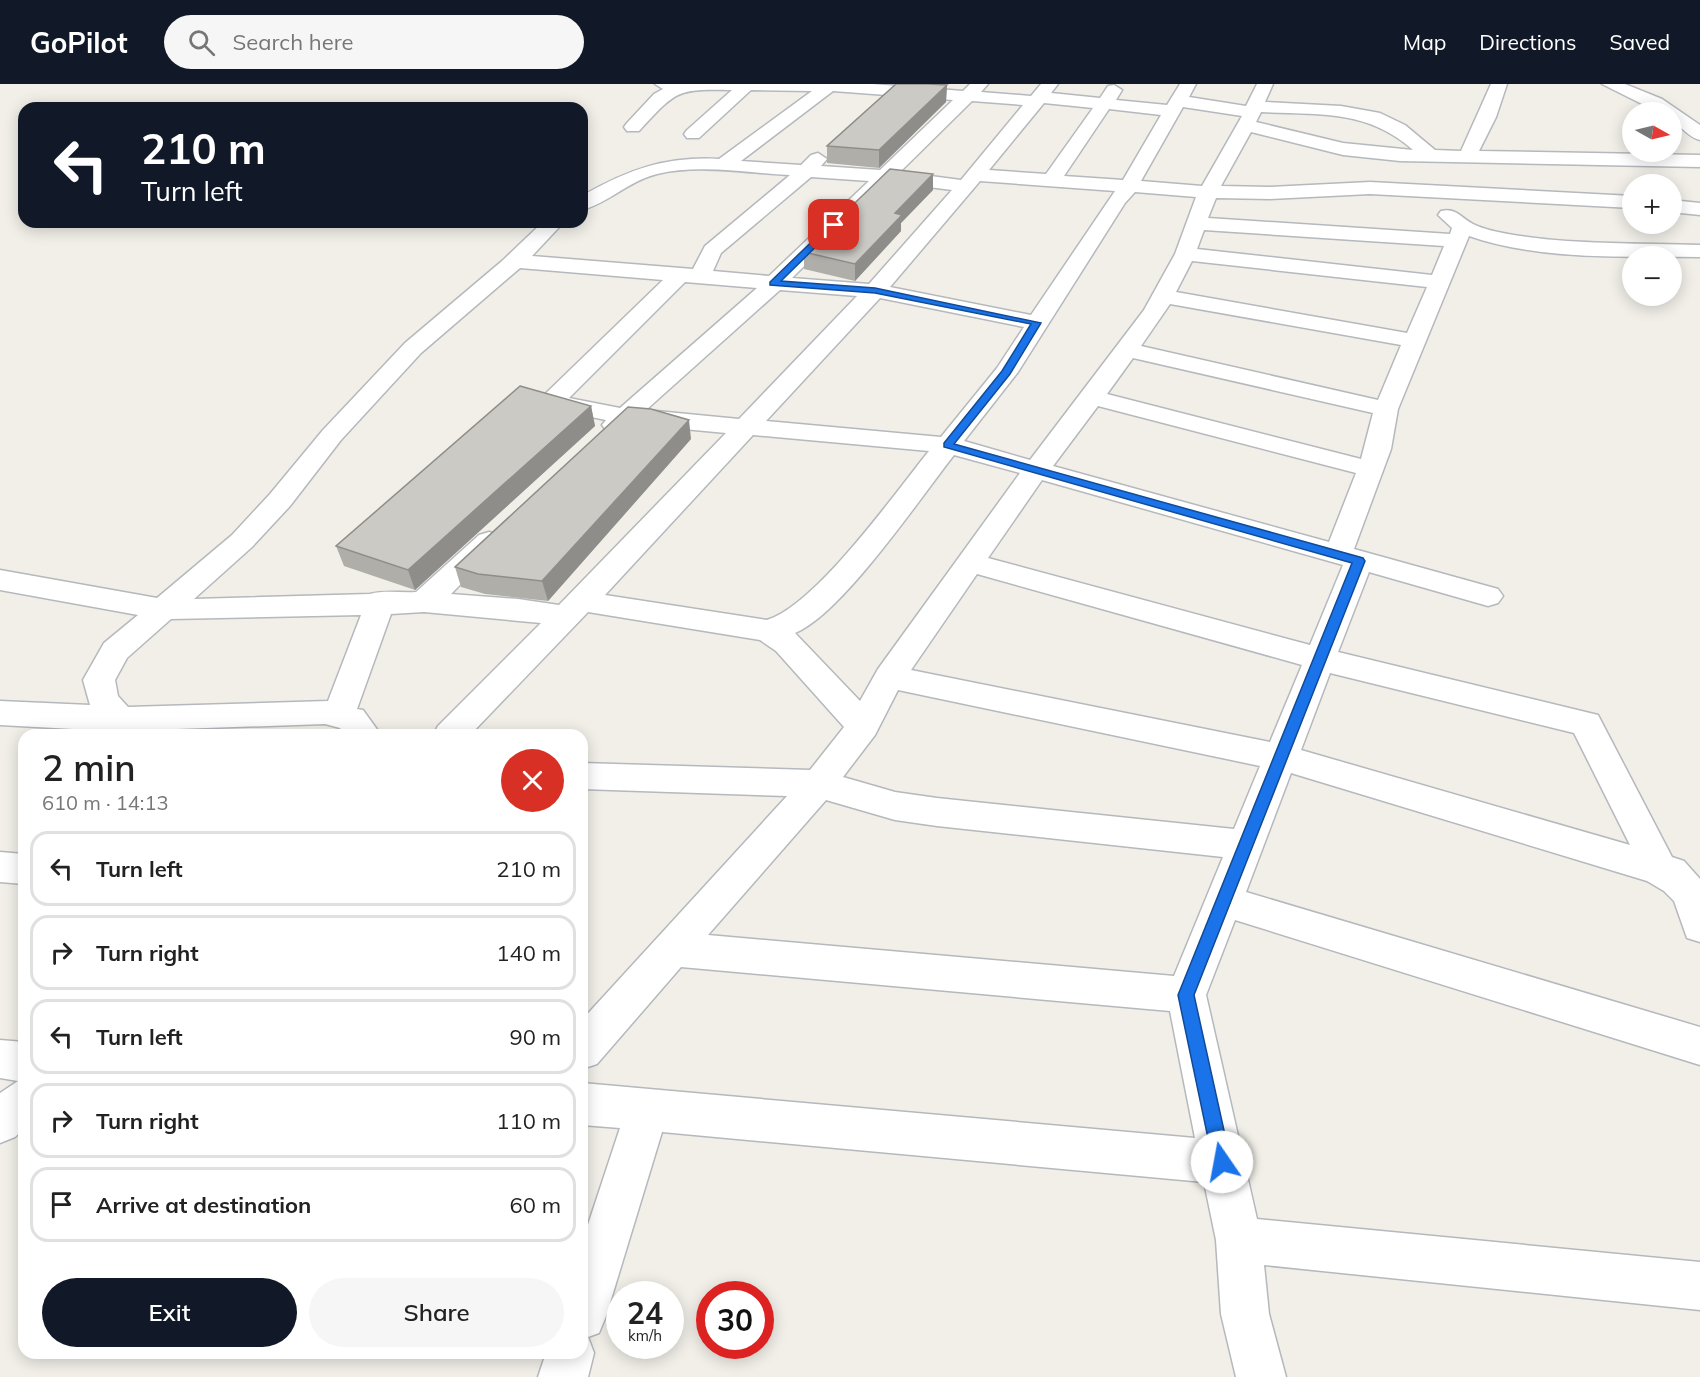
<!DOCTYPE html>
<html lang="en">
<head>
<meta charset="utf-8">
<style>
  body { margin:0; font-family:Mulish,sans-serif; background:#f6f6f6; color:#222; height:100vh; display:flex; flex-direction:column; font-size:22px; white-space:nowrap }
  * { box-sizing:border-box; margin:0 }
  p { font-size:20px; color:#767676 }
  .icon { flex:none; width:33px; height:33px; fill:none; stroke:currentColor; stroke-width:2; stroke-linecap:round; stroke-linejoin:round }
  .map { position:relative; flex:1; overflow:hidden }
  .panel { position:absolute; left:18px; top:645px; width:570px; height:630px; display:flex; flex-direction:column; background:#fff; border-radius:18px; box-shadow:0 3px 15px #0003 }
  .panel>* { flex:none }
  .guide { position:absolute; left:18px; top:18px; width:570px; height:126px; border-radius:18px; box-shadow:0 3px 15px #0003; background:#111827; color:#fff; overflow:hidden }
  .needle { width:39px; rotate:98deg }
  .fabs { position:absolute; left:1622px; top:18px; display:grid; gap:12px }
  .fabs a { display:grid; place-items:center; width:60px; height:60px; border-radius:50%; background:#fff; box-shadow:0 3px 15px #0003; font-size:30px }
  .speed { position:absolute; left:606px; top:1197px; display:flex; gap:12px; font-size:30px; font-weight:700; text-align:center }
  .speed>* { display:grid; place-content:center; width:78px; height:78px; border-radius:50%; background:#fff; box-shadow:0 3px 15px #0003; line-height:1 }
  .speed small { font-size:15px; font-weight:400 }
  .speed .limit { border:9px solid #d22; background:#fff; color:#111 }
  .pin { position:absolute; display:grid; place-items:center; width:51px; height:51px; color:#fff; margin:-26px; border-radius:12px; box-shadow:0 3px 9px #0006 }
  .me { position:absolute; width:66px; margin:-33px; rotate:348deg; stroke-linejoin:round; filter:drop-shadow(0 0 4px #0008) }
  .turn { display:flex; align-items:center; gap:21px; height:126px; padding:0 24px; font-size:27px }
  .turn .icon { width:78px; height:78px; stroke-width:2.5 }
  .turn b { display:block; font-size:42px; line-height:51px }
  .round { display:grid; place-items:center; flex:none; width:63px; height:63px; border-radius:32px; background:#f6f6f6 }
  .summary { display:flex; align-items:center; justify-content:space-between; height:102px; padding:0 24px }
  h1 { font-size:36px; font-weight:600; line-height:45px }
  .action { display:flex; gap:12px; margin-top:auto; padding:12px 24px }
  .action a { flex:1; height:69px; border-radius:36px; background:#111827; color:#fff; font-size:24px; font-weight:600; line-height:69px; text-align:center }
  .action a+a { background:#f6f6f6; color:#222 }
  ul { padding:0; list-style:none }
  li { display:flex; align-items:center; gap:18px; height:75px; margin:0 12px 9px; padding:0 12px; border:3px solid #e0e0e0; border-radius:18px }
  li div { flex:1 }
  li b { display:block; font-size:22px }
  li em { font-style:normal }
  header { display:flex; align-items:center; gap:36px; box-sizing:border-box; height:84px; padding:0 30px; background:#111827; color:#fff }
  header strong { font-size:28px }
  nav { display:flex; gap:33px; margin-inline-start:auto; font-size:21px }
  .search { width:420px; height:54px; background:#f6f6f6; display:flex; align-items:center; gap:15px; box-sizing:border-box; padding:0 21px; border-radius:33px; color:#767676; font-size:22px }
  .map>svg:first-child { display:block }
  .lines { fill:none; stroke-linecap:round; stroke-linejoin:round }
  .minor-casing { stroke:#b5b8bc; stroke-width:3 }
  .minor { fill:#fff; fill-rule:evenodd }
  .wall { fill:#afaea9 }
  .shaded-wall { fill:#8f8d8a }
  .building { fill:#cccac5; stroke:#8f8d8a; stroke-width:1.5 }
  .route { fill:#1a73e8; stroke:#114b97; stroke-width:1.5 }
</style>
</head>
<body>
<header>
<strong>GoPilot</strong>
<div class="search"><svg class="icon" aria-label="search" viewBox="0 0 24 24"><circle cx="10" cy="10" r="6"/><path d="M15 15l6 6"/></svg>Search here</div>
<nav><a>Map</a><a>Directions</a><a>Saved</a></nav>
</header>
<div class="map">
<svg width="1700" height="1293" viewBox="0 0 1700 1293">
  <rect width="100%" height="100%" fill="#f1efe8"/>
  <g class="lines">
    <!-- minor casing -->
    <g class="minor-casing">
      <path id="minor" d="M655,0H872L963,7L970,0H988L981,8L1031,12L1041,0H1058L1051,9L1100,14L1108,2L1114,1L1122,6L1116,16L1167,21L1180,0H1196L1189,13L1246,22L1257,0H1273L1265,18L1341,22L1380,29L1405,41L1435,66L1461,67L1491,0H1507L1496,33L1479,67L1700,71V83L1400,77L1343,71L1251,48L1221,102L1270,103L1370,98L1632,112V124L1370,110L1270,115L1216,114L1208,134L1450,150L1452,144L1438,131L1441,127C1456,123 1461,134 1473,140C1483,145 1497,148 1508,150C1571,161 1636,159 1700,161V173C1624,172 1542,177 1469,152L1398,325L1391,365L1354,465L1498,505L1503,512L1498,519L1488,522L1369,488L1338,568L1598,631L1672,773L1684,777L1700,795V858L1687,854L1674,817L1664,807L1647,797L1291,689L1246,808L1700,943V981L1235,836L1206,911L1257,1135L1700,1178V1226L1264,1181L1269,1230L1286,1293H1236L1221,1230L1216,1156L1204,1098L662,1048L606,1232L599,1249L588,1253L594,1269L588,1293H538L546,1269H582V1159L620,1044L582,1041V999L1195,1054L1170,927L681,883L597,980L582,985V936L787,712L582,705V679L810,686L844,643L776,567L760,556L588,528L470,651H433L438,642L541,539L424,528L391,530L357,625L363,626L381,651H345L340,644L325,640L147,646L150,651H114L110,647L0,641V617L90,621L83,596L104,559L138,531L0,506V486L157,514L232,451L270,410L323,346L405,259L502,177L543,138H564L532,172L693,185L705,162L790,91C747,89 699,80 657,90C629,97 608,119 582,126V112C627,86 666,72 719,75L812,7L751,6L699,54H687L684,50L687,46L732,6C676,5 677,6 639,47H627L624,43L627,39L654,10L663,5ZM833,7L953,16L880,86L821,82L827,75L818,69L811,71L801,81L741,77ZM972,17L1023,21L961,96L900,88ZM1044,19L1093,24L1046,90L989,86ZM1183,23L1242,32L1202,102L1141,97ZM1109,25L1161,31L1123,96L1064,92ZM1261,28C1318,31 1368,25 1413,66L1343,59L1256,38ZM811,93L869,97L769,192L713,187L721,169ZM980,97L1115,107L1031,231L890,203ZM889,98L952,106L869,200L792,194ZM1135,108L1196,113L1175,170L1144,226L1030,376L964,357L1018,288L1125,119ZM1204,146L1444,162L1432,191L1197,165ZM1192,177L1427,203L1407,249L1176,208ZM520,184L663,196L542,313L539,318L542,323L606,336L602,341L606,346C617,349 623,348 631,340L726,349L559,521L518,515L451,510L503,457L499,451L489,448L479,451L416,508C401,509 384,506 370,510L194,515L252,463L290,422L341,356L421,269ZM685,198L757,204L620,324L569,314ZM780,206L857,212L739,335L646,326ZM880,214L1024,243L997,284L941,353L766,337ZM1170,220L1401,261L1378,316L1141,262ZM1133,274L1373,329L1361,375L1107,310ZM1098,322L1356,389L1329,458L1053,382ZM753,351L929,367C895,409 816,521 767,536L605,511ZM954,371L1020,389L878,585L860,617L795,549C842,530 920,414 954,371ZM1042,396L1343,481L1310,561L988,474ZM977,490L1302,581L1270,658L911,586ZM361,531L328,617L128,623L118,612L115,596L127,574L171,535ZM1330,589L1574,649L1630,761L1301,666ZM898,606L1260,682L1234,745L937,714L895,708L843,693L875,651ZM826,716L895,736L937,742L1223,773L1174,892L708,851Z
        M1602,0H1625L1662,15L1700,41V56C1689,54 1682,42 1671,37V28H1658Z
        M1671,116L1700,119V131L1671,128Z
        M0,768L24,770V800L0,798Z
        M0,956L24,958V1044L15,1053L0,1059V1009L18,997L0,994Z"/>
    </g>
    <!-- minor -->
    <use href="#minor" class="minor"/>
  </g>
  <!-- wall -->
  <path class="wall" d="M947,1L946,18L879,84L827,79V62Z
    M933,106L901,139V147L855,197L804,185V168Z
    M591,322L595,342L415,506L344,482L336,462Z
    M691,355L548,517L485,510L461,503L455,483Z"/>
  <!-- shaded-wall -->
  <path class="shaded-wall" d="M947,1L946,18L879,84V66Z
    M933,90V106L901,139V147L855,197V180L895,129Z
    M591,322L595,342L415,506L408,486Z
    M689,336L691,355L548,517L542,497Z"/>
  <!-- building -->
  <path class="building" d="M896,0H928L947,1L879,66L827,62Z
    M890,85L933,90L895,129L902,131L855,180L804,168Z
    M520,302L591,322L408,486L336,462Z
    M628,323L651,325L689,336L542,497L478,490L455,483Z"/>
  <!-- route -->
  <path class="route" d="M831,139L838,141L781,197L875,204L1041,239L1010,290L954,360L1363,474L1365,477L1194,911L1231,1078L1228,1084L1222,1087L1216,1084L1213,1078L1178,911L1352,479L944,363V359L1002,287L1031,240L875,209L770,201V198Z"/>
</svg>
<div class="fabs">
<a><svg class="needle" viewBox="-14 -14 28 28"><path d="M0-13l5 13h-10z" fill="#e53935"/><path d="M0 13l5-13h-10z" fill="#767676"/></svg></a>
<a>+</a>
<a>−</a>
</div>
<div class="speed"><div>24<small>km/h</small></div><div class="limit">30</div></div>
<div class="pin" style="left:834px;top:141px;background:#d93025"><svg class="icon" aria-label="arrive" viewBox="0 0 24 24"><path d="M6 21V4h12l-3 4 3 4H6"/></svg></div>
<svg class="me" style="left:1222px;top:1078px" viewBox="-20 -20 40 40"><circle r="19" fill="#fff"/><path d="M0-13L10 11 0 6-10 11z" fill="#1a73e8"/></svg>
<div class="guide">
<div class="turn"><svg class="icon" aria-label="left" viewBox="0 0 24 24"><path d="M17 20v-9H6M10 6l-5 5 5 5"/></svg><div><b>210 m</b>Turn left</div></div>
</div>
<section class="panel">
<div class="summary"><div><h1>2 min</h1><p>610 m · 14:13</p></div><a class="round" style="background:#d93025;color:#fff"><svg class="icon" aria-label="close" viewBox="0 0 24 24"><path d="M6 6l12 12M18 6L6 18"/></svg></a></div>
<ul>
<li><svg class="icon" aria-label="left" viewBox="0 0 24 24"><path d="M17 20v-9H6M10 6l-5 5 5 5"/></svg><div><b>Turn left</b></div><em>210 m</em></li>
<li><svg class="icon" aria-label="right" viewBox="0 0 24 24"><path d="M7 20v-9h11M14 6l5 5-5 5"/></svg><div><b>Turn right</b></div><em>140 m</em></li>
<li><svg class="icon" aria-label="left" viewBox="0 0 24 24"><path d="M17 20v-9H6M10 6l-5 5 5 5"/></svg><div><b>Turn left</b></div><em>90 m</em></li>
<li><svg class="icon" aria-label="right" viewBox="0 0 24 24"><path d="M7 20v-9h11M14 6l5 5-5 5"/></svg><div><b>Turn right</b></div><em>110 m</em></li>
<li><svg class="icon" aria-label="arrive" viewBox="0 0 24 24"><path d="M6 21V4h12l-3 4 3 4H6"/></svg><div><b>Arrive at destination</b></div><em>60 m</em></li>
</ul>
<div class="action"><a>Exit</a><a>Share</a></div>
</section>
</div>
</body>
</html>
